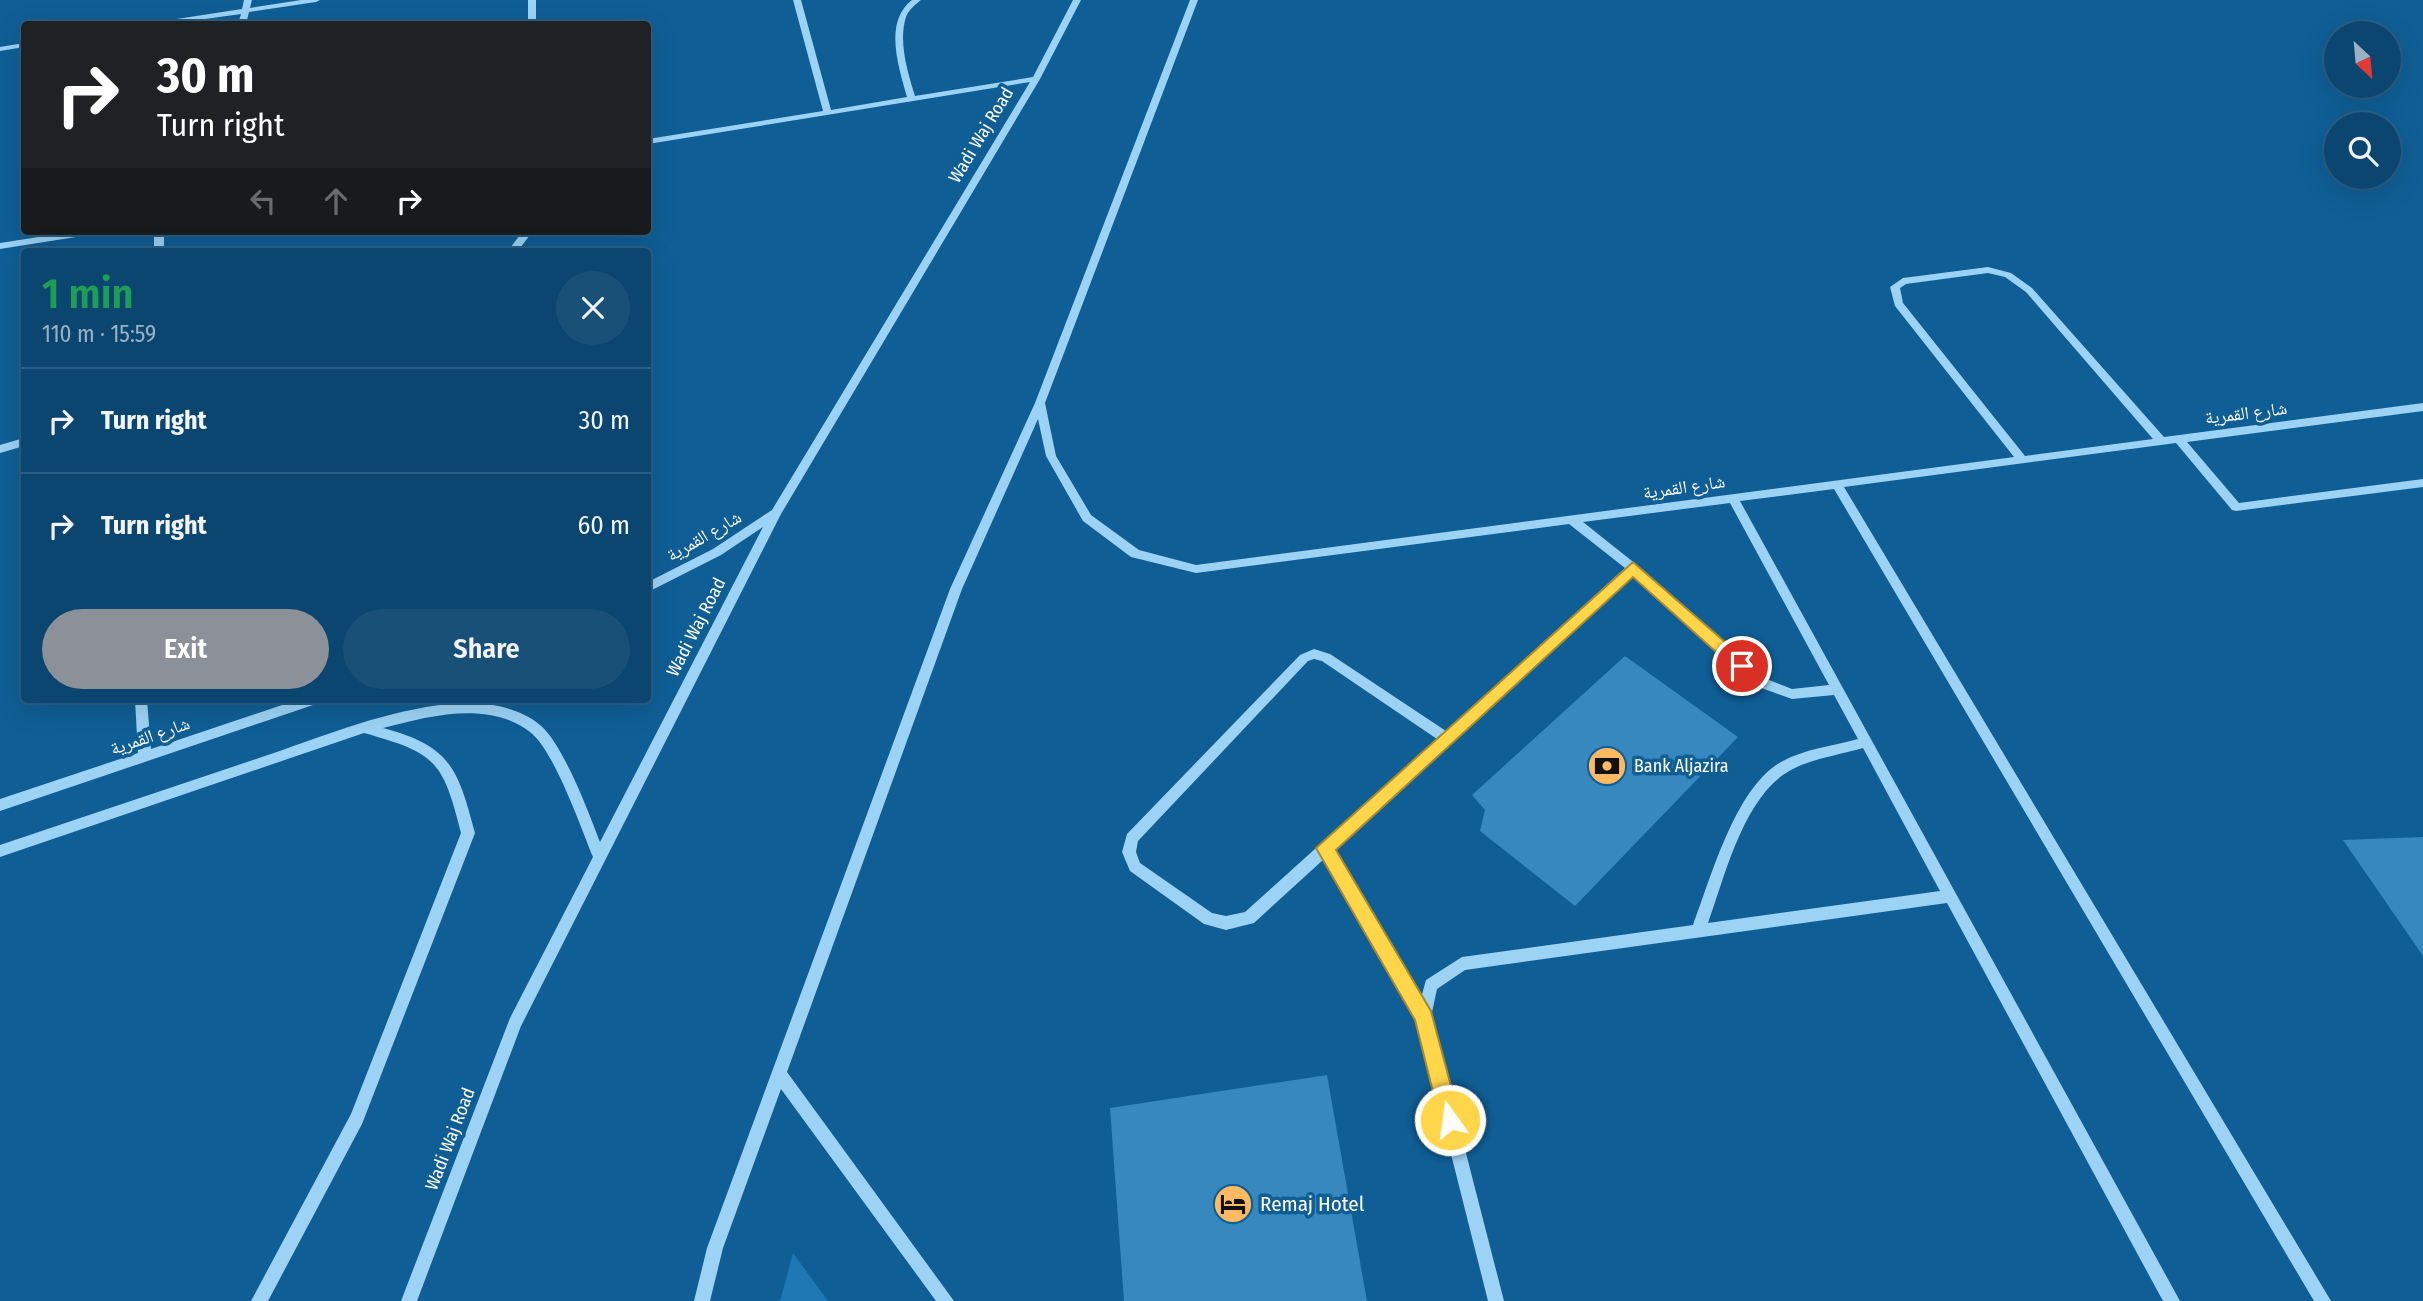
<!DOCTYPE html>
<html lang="en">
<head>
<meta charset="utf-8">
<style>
  body { margin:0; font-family:"Fira Sans Condensed","Noto Naskh Arabic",sans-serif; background:#195078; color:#f1f3f6; height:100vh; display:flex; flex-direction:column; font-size:26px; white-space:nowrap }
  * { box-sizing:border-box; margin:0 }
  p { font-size:23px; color:#9ab1c3 }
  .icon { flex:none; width:38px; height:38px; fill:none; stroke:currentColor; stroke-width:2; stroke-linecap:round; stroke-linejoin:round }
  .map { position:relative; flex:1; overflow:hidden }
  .drawer { position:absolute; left:21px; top:248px; width:630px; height:455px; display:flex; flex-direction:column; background:#0b4670; border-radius:7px; box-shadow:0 7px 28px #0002,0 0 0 2px #2b5e83 }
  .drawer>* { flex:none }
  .top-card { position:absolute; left:21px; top:21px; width:630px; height:214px; border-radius:7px; box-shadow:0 7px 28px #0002,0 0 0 2px #2b5e83; background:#202124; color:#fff; overflow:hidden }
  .needle { width:46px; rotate:154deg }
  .tools { position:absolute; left:2324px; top:21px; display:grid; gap:14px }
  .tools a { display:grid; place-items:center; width:77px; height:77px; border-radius:50%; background:#0b4670; box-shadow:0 7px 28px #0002,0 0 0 2px #2b5e83; font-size:35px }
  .pin { position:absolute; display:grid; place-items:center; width:60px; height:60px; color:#fff; margin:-30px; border:4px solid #fff; border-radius:50%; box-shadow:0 2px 7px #0007 }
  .me { position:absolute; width:77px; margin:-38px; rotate:346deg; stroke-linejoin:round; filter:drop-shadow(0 0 5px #0008) }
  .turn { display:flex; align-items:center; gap:24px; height:147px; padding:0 21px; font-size:32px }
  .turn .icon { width:91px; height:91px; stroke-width:2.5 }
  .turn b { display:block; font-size:49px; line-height:60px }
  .lanes { display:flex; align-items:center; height:66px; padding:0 21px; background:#0003; justify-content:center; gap:35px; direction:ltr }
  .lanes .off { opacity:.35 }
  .round { display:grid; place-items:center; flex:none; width:74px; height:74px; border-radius:37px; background:#195078 }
  .head { display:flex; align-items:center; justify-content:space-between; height:119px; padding:0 21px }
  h1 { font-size:42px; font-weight:600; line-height:52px; color:#1e9e55 }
  .action { display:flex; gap:14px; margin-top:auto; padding:14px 21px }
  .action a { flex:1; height:80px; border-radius:42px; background:#8c9099; color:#fff; font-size:28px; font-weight:600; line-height:80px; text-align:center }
  .action a+a { background:#195078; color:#f1f3f6 }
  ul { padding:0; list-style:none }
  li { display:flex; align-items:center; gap:21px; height:105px; padding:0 21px; border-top:2px solid #2b5e83 }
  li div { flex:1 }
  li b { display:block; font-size:26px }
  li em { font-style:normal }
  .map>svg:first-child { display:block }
  .green { fill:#1d78b3 }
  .building { fill:#3788be }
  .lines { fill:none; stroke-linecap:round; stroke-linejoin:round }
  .minor { fill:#9cd2f4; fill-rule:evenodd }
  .route { fill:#ffd54a; stroke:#a68a30; stroke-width:2 }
  .labels { text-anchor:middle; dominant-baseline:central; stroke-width:7; stroke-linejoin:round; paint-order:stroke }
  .street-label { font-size:18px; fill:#fff; stroke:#0f5e95 }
  .poi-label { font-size:18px; fill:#fff; stroke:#0f5e95; text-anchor:start }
  .near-poi-label { font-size:21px; fill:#fff; stroke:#0f5e95; text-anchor:start }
</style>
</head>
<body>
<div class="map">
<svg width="2423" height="1301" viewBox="0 0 2423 1301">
  <rect width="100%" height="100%" fill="#0f5e95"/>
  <!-- green -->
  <path class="green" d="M793,1253L828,1301H780Z"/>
  <!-- building -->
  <path class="building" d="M1625,656L1738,737L1575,906L1480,831L1485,810L1472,795Z
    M2423,837V956L2343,840Z
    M1327,1075L1367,1301H1124L1110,1108Z"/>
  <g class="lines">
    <!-- minor -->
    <path class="minor" d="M244,0H252L250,8L301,0H320L316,2L249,12L246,24H238L241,14L169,24H153L157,22L242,9Z
      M528,0H536V24H528Z
      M793,0H801L831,110L907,97C899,68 883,22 912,0H921C915,5 909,9 906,17C898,42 908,73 915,96L1033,77L1073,0H1081L1040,79L781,514L521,1026L417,1301H401L510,1018L593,857C581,828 554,750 530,732C489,700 429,716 383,728C451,746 458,769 475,833L362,1124L268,1301H251L351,1114L461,833C443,761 436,753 364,733L0,857V845C90,815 181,784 271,754C329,734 388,710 449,704C479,701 516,705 540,725C563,744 589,813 600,842L763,527L721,555L648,592V582L713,549L772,510L1030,82L648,144V139L823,111Z
      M1190,0H1198L1045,403L1056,456L1091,515L1139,550L1196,565L2014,457L1895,306L1890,287L1903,278L1988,267L2011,273L2032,288L2164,437L2423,403V411L2187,442L2239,503L2423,479V487L2236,511L2232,510L2176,443L1844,487L2331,1301H2314L1834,489L1740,501L2180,1301H2163L1947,903L1465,970L1437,989L1431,1017L1504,1301H1488L1417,1019L1324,859L1254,923L1226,930L1204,924L1130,871L1122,852L1127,834L1300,655L1314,649L1330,654L1446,731L1625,568L1569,524L1196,573L1131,557L1083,521L1046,456L1038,419L962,589L787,1072L954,1301H936L781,1089L723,1248L710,1301H694L707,1248L950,589L1035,403ZM1988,273L2005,277L2026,292L2153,439L2025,456L1903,303L1900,288L1906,284ZM1730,503L1829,685L1792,689L1764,678L1637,565L1583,522ZM1633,575L1756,686L1792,699L1834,695L1858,739C1833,746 1804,749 1781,762C1735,788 1711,878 1693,925L1462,957L1426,980L1421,998L1333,850ZM1314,659L1322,661L1437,739L1245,912L1226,916L1212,913L1140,863L1136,852L1138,841L1308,661ZM1863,748L1940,891L1708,923C1725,876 1744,795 1791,770C1813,758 1840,755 1863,748Z
      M24,43V47L0,51V47Z
      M77,231H100L95,234L0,249V243Z
      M154,231H164V252H154Z
      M523,231H533L517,252H507Z
      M24,438V446L0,453V445Z
      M135,700H147L151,749L297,700H318L316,704L0,811V799L138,753Z"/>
  </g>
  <!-- route -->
  <path class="route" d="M1633,562L1747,661V670H1736L1633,577L1336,850L1431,1011L1460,1120L1457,1127L1450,1130L1443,1127L1440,1120L1415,1020L1316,848Z"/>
  <!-- icons -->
  <defs>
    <g id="bank-disc" transform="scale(2.0125)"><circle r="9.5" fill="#ffb960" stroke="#0f5e95"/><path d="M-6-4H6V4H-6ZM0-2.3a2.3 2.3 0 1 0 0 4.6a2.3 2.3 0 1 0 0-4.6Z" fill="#111"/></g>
    <g id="hotel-disc" transform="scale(2.0125)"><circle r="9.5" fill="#ffb960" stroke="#0f5e95"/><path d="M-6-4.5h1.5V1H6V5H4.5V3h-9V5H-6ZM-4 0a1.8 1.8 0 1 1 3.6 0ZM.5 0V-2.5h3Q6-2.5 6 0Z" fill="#111"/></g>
  </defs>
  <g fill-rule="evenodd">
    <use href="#bank-disc" x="1607" y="766"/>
    <use href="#hotel-disc" x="1233" y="1204"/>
  </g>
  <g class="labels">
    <!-- street labels -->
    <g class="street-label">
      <text transform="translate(981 135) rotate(-59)">Wadi Waj Road</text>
      <text transform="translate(2246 413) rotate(-7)">شارع القمرية</text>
      <text transform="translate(1684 487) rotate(-8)">شارع القمرية</text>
      <text transform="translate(704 536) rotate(-30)">شارع القمرية</text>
      <text transform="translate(696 627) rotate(-63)">Wadi Waj Road</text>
      <text transform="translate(150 736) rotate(-19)">شارع القمرية</text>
      <text transform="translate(450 1139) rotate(-69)">Wadi Waj Road</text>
    </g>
    <!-- poi labels -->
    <g class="poi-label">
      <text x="1634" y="766">Bank Aljazira</text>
    </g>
    <!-- near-poi labels -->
    <g class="near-poi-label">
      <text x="1260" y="1204">Remaj Hotel</text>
    </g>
  </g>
</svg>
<div class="tools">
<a><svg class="needle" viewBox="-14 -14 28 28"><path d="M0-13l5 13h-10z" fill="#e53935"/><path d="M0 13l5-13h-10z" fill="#9ab1c3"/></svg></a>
<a><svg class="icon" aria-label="search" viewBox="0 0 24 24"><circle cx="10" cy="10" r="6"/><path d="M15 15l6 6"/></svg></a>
</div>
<div class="pin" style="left:1742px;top:666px;background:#d93025"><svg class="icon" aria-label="arrive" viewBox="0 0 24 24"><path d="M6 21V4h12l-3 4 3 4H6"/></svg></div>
<svg class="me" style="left:1450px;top:1120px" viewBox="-20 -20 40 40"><circle r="17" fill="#ffd54a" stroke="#fff" stroke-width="3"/><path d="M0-11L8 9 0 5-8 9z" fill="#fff"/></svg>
<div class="top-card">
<div class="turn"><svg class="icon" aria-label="right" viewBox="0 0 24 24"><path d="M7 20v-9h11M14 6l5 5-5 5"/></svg><div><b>30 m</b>Turn right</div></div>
<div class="lanes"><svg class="icon off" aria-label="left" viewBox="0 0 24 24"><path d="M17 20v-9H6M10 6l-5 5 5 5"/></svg><svg class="icon off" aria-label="ahead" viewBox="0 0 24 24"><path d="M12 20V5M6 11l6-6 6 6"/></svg><svg class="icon" aria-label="right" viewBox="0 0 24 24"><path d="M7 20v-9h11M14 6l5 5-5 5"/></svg></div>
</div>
<section class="drawer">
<div class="head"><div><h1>1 min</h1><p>110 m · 15:59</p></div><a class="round"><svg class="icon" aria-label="close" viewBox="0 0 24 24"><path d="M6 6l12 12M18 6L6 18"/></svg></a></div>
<ul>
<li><svg class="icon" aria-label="right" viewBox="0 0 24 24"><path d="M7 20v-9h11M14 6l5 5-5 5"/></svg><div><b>Turn right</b></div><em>30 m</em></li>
<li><svg class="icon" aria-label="right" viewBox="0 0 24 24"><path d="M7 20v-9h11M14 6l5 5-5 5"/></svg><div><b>Turn right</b></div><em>60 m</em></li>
</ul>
<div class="action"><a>Exit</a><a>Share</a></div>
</section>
</div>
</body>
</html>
